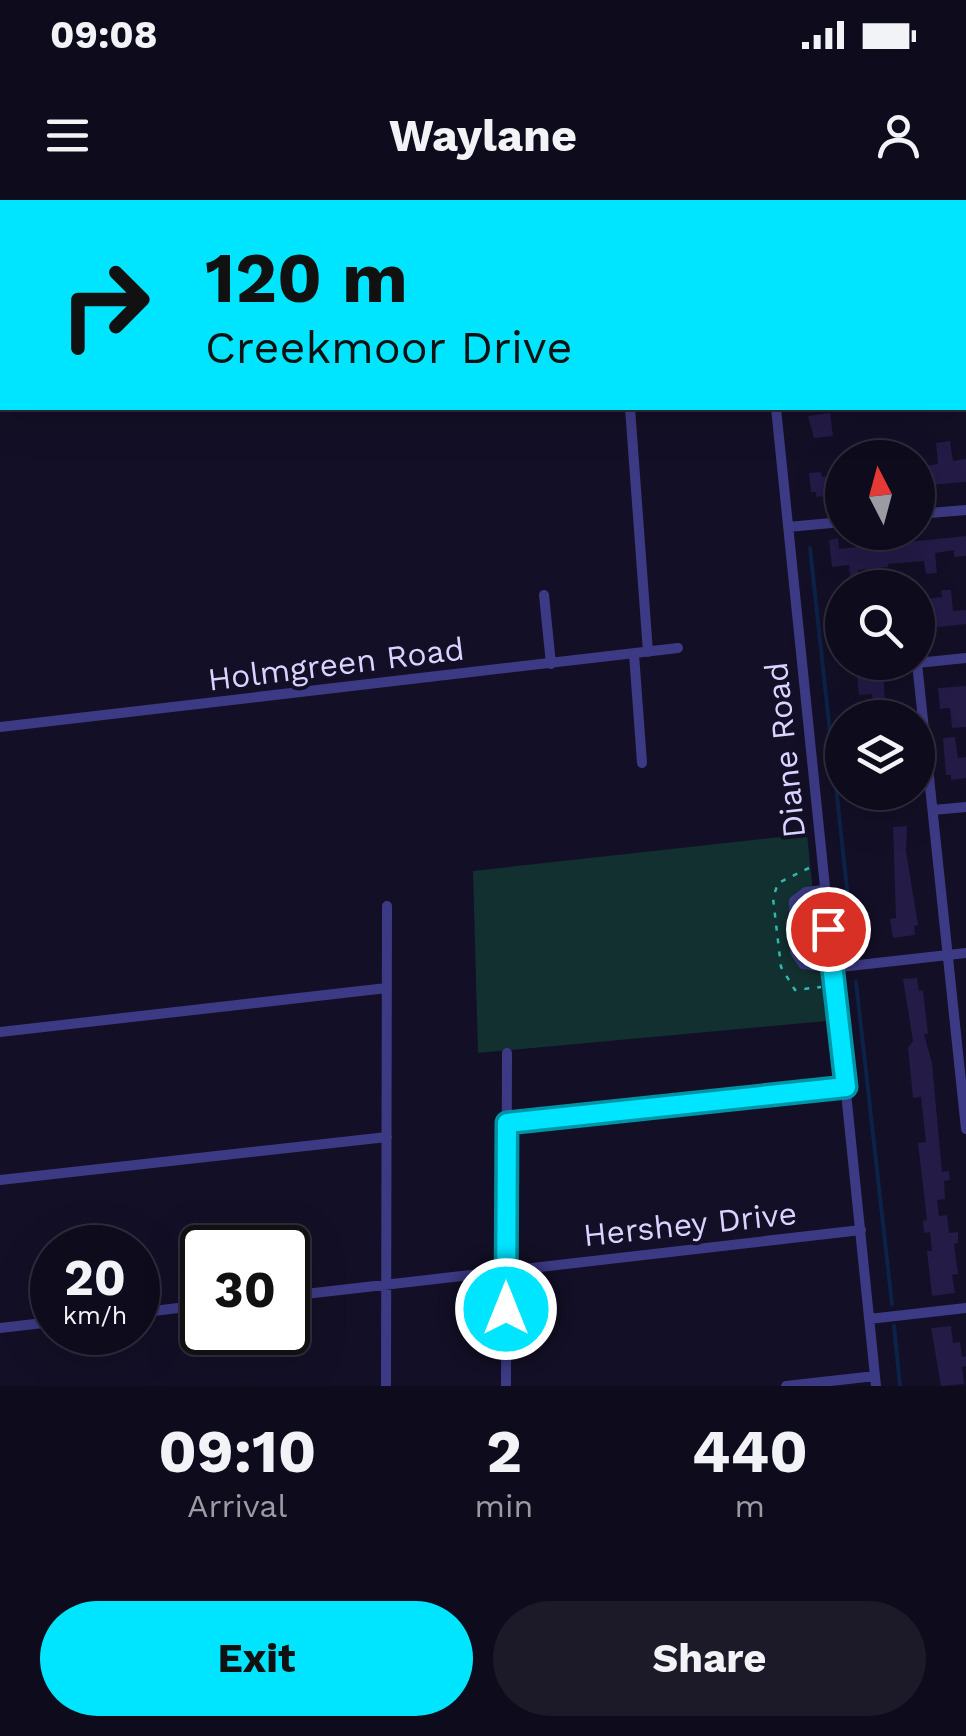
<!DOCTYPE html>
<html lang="en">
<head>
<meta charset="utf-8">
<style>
  body { margin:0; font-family:"Work Sans",sans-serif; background:#1c1929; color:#f1f3f6; height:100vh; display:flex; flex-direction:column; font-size:38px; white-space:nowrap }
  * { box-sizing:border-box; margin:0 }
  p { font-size:32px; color:#9b9ba3 }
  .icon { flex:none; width:55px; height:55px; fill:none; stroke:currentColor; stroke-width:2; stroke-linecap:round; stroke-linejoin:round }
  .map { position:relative; height:1186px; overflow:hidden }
  .details { display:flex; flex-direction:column; background:#0e0b1c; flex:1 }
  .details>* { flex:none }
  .top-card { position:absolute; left:0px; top:0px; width:968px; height:210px; box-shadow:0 10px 40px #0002,0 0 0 2px #2e2b3b; background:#00e5ff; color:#111; overflow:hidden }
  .needle { width:65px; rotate:354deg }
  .buttons { position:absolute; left:825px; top:240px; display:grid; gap:20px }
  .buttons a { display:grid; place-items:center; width:110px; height:110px; border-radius:50%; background:#0e0b1c; box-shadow:0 10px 40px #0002,0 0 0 2px #2e2b3b; font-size:50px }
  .speed { position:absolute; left:30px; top:1025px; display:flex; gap:20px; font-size:50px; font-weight:700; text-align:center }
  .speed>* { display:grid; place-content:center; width:130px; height:130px; border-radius:50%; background:#0e0b1c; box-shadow:0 10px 40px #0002,0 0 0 2px #2e2b3b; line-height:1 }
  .speed small { font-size:25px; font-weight:400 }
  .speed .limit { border:5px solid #111; border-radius:15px; background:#fff; color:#111 }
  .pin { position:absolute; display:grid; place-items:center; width:85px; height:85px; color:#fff; margin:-42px; border:5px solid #fff; border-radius:50%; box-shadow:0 2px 10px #0007 }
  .me { position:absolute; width:110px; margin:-55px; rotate:0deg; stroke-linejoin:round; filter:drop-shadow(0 0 8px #0008) }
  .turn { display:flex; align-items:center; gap:35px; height:210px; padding:0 40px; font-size:45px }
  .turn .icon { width:130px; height:130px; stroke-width:2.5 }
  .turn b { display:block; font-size:70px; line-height:85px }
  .eta { display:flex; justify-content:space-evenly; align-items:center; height:170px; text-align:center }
  .eta b { font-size:60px; font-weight:700; line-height:70px }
  .action { display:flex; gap:20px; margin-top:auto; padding:20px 40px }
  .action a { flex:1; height:115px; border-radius:60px; background:#00e5ff; color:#111; font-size:40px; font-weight:700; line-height:115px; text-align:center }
  .action a+a { background:#1c1929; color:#f1f3f6 }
  .status { display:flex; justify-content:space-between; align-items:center; height:70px; padding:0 50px; background:#0e0b1c; direction:ltr }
  .status svg { height:28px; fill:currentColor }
  header { display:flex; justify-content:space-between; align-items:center; height:130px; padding:0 40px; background:#0e0b1c; font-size:45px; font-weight:700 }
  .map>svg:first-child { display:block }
  .green { fill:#12302f }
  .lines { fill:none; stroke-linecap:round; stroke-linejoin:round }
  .stream { stroke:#0c2248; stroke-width:4 }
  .building { fill:#241b47 }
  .path { stroke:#2fb8b0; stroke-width:2.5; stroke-dasharray:5 8; stroke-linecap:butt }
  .minor { stroke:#3d3a85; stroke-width:10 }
  .route-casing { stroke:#0095a6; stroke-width:25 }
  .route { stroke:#00e5ff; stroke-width:18 }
  .labels { text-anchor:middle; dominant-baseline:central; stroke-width:8; stroke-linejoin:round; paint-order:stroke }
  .street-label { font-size:32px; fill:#d9d4ff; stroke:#130f26 }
</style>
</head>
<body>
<div class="status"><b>09:08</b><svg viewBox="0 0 49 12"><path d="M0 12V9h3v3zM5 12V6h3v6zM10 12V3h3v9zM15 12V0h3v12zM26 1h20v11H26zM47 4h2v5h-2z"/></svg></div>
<header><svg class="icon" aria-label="menu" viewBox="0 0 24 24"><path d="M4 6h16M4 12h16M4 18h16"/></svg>Waylane<svg class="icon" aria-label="person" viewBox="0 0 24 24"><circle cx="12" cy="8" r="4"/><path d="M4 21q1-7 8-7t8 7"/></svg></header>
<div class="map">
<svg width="966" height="1186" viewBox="0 0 966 1186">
  <rect width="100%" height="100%" fill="#130f26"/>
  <!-- green -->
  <path class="green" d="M807,634L826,821L478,853L473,671Z"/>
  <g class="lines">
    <!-- stream -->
    <path class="stream" d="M810,348L853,744
      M856,782L892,1104
      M894,1126L900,1186"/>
  </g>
  <!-- building -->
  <path class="building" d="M830,213L833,236L814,238L808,216Z
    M950,241L953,261L966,259V282L918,286V273L924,272V266L938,264L936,243Z
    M821,272L822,277L829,276V281L842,280V294L816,297V292H811L809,273Z
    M966,336V356L954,357V350L935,353L937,373L926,374L924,361L888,364V367L858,370V375L850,376L849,365L832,367L829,340L838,338L839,349Z
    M941,390H951L953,411L966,410V424L928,428L926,399L942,397Z
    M863,462H877L874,474H883L885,500L893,499L896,518L875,516L872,494L859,495L857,476Z
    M966,486V527L952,528L950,508L940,509L938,488Z
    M955,537L958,558L966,557V578L951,580V575H946L943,538Z
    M907,626L906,651L918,725L914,726L915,735L893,738L890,719L896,718L893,627Z
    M917,778L919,791L923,790L928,834H924L932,863L942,972L949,971L950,980L944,981L945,999L937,1000L939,1016L947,1015L949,1033L958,1032V1043L954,1044L958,1074L952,1075L955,1093L932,1096L927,1051H932L930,1032L924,1033L923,1021L927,1020L918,943L926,942L921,897L913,898L908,848L913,841L903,779Z
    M951,1126L953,1143L960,1142L962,1157L966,1156V1166L962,1167L964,1184L941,1186L931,1128Z"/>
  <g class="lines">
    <!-- path -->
    <path class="path" d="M809,668L778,683L773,698L781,767L795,790L821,787"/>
    <!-- minor -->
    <path class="minor" d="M965,40H966
      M0,141H2
      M630,208L648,452
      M776,208L876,1186
      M918,314L966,310
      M788,327L842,322
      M544,395L551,464
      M634,454L642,563
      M966,458L917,463L966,929
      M0,527L678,448
      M933,610L966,607
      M824,690L806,692L794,701L795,752L803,764L832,768L966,753
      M0,832L387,788
      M507,923L846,887
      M0,980L387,937
      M288,1096L861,1030
      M138,1113L202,1105
      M869,1119L966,1108
      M0,1128L52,1122
      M386,1186L387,706
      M506,1186L507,853
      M786,1186L875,1176"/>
  </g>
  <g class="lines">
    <!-- route casing -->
    <g class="route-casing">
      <path id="route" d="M506,1109L507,923L846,887L828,729"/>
    </g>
    <!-- route -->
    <use href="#route" class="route"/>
  </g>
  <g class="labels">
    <!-- street labels -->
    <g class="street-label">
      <text transform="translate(336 464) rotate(-7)">Holmgreen Road</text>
      <text transform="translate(785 550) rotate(-96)">Diane Road</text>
      <text transform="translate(690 1024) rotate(-6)">Hershey Drive</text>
    </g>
  </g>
</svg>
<div class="buttons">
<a><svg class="needle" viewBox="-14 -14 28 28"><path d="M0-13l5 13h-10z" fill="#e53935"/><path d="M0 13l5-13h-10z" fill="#9b9ba3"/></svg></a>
<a><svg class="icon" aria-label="search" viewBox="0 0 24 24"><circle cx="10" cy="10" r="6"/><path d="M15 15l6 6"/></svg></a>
<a><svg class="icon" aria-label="layers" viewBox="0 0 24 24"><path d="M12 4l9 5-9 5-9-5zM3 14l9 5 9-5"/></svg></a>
</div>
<div class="speed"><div>20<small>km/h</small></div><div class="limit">30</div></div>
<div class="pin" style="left:828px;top:729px;background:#d93025"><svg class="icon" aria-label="arrive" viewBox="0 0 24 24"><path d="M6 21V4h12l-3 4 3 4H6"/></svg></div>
<svg class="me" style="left:506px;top:1109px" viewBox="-20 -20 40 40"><circle r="17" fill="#00e5ff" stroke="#fff" stroke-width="3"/><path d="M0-11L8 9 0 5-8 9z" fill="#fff"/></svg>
<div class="top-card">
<div class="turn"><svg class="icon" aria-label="right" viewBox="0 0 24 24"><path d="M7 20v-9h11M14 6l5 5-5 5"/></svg><div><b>120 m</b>Creekmoor Drive</div></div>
</div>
</div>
<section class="details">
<div class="eta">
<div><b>09:10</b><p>Arrival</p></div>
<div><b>2</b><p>min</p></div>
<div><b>440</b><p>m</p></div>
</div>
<div class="action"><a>Exit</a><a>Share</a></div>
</section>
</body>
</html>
